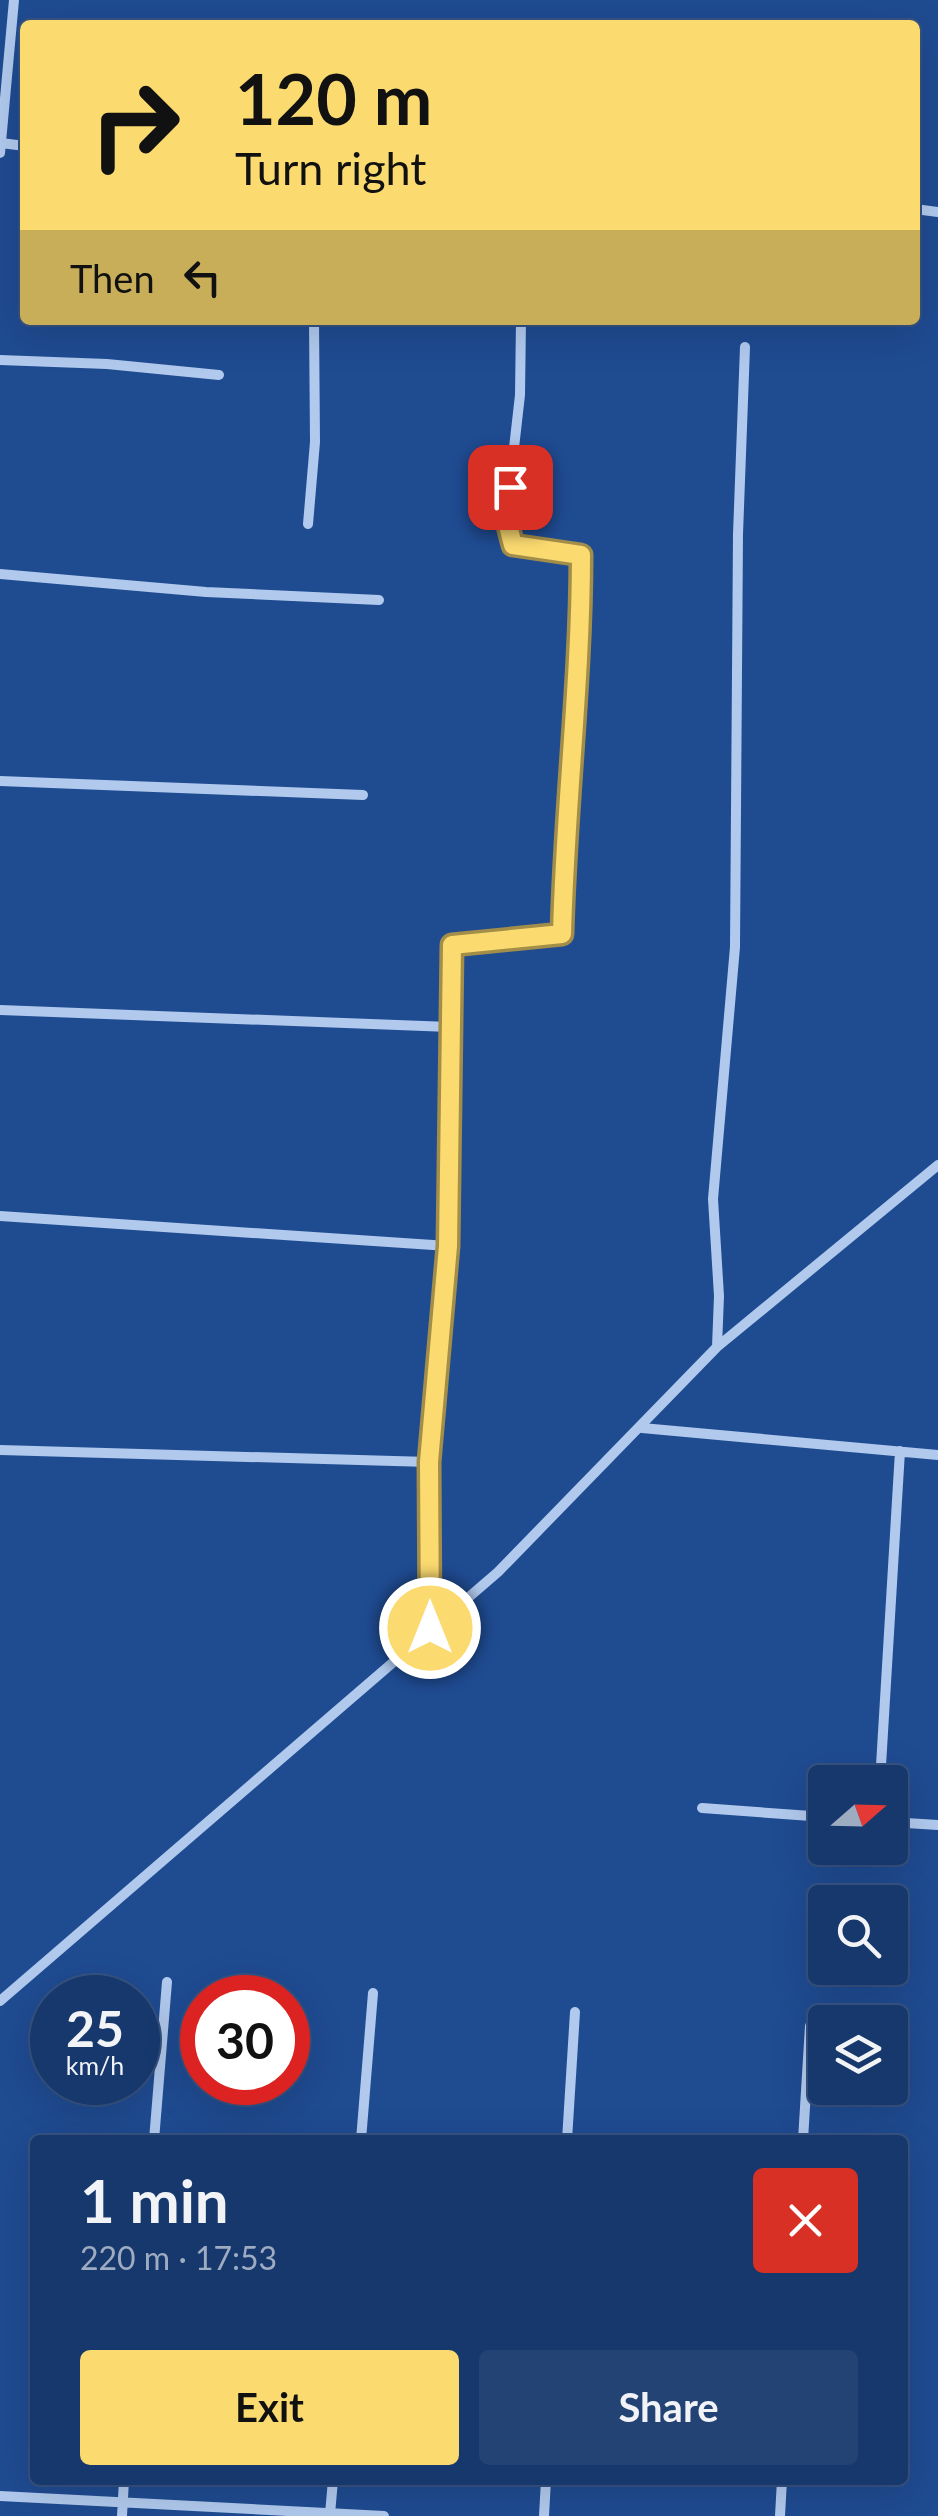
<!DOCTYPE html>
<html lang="en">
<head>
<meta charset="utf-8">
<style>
  body { margin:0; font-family:Lato,sans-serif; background:#244375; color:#f1f3f6; height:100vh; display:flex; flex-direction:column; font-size:38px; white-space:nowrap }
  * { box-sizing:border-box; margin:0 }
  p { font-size:32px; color:#9eacc2 }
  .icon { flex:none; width:55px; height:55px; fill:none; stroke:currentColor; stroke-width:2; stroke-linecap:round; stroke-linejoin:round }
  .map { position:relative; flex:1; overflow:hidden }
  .drawer { position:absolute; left:30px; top:2135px; width:878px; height:350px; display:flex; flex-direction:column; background:#17386d; border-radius:10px; box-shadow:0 10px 40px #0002,0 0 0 2px #365280 }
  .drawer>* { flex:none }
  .top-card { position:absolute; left:20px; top:20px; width:900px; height:305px; border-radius:10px; box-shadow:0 10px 40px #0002,0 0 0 2px #365280; background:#fbda70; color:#111; overflow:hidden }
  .needle { width:65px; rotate:70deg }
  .buttons { position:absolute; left:808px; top:1765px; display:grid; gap:20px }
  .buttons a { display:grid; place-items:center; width:100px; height:100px; border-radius:10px; background:#17386d; box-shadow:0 10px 40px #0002,0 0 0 2px #365280; font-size:50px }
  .speed { position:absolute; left:30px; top:1975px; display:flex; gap:20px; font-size:50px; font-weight:700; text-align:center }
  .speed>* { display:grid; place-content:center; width:130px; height:130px; border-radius:50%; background:#17386d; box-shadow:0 10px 40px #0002,0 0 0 2px #365280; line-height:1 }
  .speed small { font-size:25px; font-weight:400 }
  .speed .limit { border:15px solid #d22; background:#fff; color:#111 }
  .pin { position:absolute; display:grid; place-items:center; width:85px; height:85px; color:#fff; margin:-42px; border-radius:20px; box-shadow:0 5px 15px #0006 }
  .me { position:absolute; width:110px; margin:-55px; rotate:0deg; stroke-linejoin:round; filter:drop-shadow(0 0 8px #0008) }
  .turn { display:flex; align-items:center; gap:35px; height:210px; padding:0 50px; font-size:45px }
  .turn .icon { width:130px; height:130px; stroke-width:2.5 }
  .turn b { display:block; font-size:70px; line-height:85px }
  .then { display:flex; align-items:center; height:95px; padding:0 50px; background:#0003; gap:20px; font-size:38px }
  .round { display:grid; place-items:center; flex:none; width:105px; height:105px; border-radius:10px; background:#244375 }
  .headline { display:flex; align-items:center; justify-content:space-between; height:170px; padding:0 50px }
  h1 { font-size:60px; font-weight:700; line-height:75px }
  .action { display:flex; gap:20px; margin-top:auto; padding:20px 50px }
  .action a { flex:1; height:115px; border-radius:10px; background:#fbda70; color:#111; font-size:40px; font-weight:700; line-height:115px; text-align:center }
  .action a+a { background:#244375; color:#f1f3f6 }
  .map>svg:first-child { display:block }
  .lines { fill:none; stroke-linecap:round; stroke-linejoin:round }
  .street { stroke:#b0c9ed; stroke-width:10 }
  .route-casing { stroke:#a38e49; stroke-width:25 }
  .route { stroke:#fbda70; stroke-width:18 }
</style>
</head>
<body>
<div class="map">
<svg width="938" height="2516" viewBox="0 0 938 2516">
  <rect width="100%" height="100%" fill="#1f4b91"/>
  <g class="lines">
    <!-- street -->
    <path class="street" d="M1,143L25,146
      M0,153L14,0
      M915,209L938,212
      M0,360L107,364L219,375
      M308,524L315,442L314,320
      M0,574L206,592L379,600
      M0,781L363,795
      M0,1010L450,1027
      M0,1216L448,1246
      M717,1347L719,1296L713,1199L735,947L738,534L745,347
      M642,1428L938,1455
      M0,1450L429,1462
      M430,1628L429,1462L448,1246L451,945L563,934C565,807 580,682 581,555L513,545L506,518L520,395L521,320
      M880,1782L900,1451
      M702,1808L825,1817
      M890,1822L938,1825
      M0,2001L498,1572L717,1347L938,1165
      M154,2140L167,1982
      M361,2140L373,1993
      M567,2140L575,2012
      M803,2140L810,2026
      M0,2496L384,2516
      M330,2514L333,2480
      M122,2516L124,2480
      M544,2516L546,2480
      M780,2516L782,2480"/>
  </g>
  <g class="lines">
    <!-- route casing -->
    <g class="route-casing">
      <path id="route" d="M430,1628L429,1462L448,1246L452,945L562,934C565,807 581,682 581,555L513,545L506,518L510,487"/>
    </g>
    <!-- route -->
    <use href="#route" class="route"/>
  </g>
</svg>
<div class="buttons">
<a><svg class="needle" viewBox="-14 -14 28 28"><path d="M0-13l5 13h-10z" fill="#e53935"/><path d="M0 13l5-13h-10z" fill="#9eacc2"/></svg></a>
<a><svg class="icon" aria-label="search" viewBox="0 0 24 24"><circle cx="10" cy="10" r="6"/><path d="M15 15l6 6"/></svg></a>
<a><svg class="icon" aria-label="layers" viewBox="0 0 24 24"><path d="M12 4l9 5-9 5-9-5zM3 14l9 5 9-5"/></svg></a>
</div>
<div class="speed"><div>25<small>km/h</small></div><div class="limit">30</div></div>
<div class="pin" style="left:510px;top:487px;background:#d93025"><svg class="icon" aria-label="arrive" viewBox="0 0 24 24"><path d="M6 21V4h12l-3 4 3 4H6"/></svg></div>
<svg class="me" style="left:430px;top:1628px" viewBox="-20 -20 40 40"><circle r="17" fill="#fbda70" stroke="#fff" stroke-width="3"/><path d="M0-11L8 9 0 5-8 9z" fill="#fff"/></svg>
<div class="top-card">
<div class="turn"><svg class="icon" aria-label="right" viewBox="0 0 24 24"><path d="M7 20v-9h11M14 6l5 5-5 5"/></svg><div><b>120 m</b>Turn right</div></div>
<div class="then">Then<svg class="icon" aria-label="left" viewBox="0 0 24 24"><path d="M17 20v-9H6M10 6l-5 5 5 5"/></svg></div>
</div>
<section class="drawer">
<div class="headline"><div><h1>1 min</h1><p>220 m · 17:53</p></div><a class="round" style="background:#d93025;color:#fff"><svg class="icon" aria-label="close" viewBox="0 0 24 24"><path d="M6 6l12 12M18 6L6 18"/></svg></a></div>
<div class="action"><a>Exit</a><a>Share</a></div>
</section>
</div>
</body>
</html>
